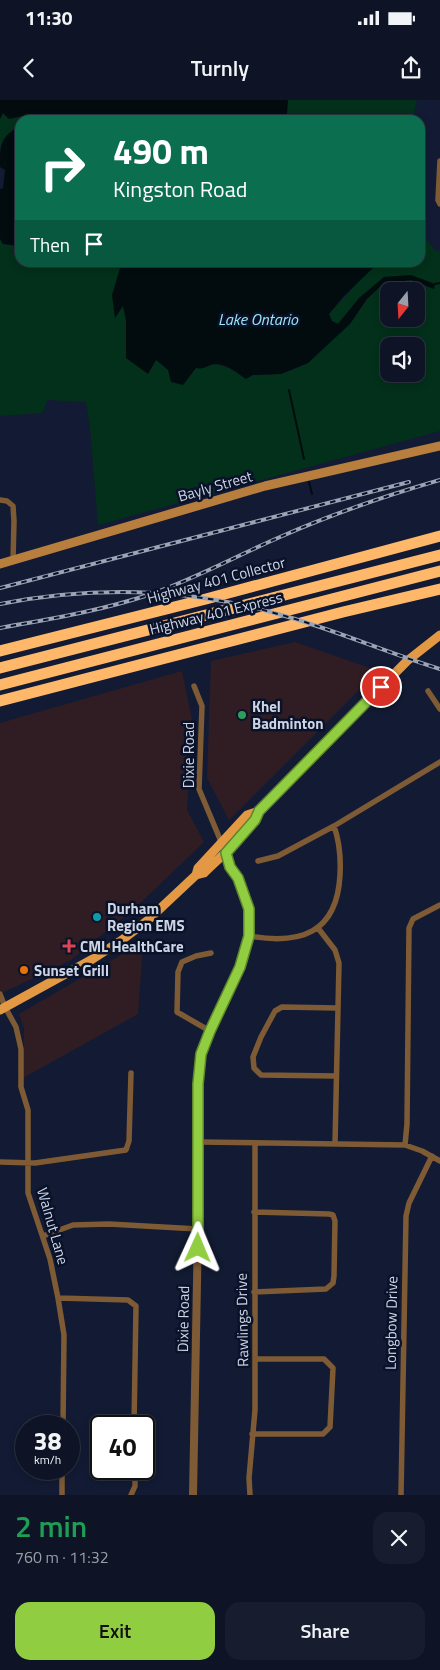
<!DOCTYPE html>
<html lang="en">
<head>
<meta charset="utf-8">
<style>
  body { margin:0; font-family:"Titillium Web",sans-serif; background:#171d2e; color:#f1f3f6; height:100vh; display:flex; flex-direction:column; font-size:19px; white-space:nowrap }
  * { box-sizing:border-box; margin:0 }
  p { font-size:16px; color:#9b9ea7 }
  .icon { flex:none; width:28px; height:28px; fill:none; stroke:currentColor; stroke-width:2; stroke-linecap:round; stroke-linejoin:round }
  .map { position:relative; height:1395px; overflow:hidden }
  .drawer { display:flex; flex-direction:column; background:#0e1426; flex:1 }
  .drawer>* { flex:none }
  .guide { position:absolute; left:15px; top:15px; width:410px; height:152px; border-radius:15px; box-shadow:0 2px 8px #0003,0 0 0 1px #2e3343; background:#0b6e4f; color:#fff; overflow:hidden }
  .needle { width:32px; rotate:198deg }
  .tools { position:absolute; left:380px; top:182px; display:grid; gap:10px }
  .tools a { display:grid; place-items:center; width:45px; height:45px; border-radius:10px; background:#0e1426; box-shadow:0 2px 8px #0003,0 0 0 1px #2e3343; font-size:25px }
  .speed { position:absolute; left:15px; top:1315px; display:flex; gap:10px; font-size:25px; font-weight:700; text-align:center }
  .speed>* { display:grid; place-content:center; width:65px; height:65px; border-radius:50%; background:#0e1426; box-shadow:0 2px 8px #0003,0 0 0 1px #2e3343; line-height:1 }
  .speed small { font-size:12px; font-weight:400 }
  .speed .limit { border:2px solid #111; border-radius:8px; background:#fff; color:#111 }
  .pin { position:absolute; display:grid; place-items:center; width:42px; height:42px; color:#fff; margin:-21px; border:2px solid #fff; border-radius:50%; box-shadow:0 1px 5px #0007 }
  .me { position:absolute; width:55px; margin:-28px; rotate:1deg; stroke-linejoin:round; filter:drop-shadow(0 0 4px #0008) }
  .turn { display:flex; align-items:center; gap:18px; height:105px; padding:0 15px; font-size:22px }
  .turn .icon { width:65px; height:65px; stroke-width:2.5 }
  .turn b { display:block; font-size:35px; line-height:42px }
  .then { display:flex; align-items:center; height:48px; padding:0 15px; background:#0003; gap:10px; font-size:19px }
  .round { display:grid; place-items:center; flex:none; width:52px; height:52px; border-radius:15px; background:#171d2e }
  .headline { display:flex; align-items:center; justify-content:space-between; height:85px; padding:0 15px }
  h1 { font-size:30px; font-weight:600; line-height:38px; color:#1e9e55 }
  .primary-button { display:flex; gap:10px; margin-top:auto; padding:10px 15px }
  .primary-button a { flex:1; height:58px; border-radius:15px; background:#91cd40; color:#111; font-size:20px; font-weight:600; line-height:58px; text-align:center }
  .primary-button a+a { background:#171d2e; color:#f1f3f6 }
  .status { display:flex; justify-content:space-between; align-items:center; height:35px; padding:0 25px; background:#0e1426; direction:ltr }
  .status svg { height:14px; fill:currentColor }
  header { display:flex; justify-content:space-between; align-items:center; height:65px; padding:0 15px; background:#0e1426; font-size:22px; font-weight:600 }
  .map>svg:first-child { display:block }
  .commercial { fill:#301d23 }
  .green { fill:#03301a; fill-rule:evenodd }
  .water { fill:#020c0f }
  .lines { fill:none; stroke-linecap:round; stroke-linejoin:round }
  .stream { stroke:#020c0f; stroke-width:2 }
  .minor { stroke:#7e5b35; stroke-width:5.5 }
  .tertiary { stroke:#7e5b35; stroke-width:8 }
  .secondary { stroke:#b77e3e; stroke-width:9 }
  .primary { stroke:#e39943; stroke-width:9 }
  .motorway { stroke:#ffb86a; stroke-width:11 }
  .rail-casing { stroke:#9ba3b5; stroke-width:4 }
  .rail { stroke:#091229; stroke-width:2; stroke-dasharray:5.5; stroke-linecap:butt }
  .route-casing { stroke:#5e852a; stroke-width:12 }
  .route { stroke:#91cd40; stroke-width:9 }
  .leisure-dot { fill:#2e9e5b; stroke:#091229; stroke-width:2 }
  .culture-dot { fill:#0f9aa8; stroke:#091229; stroke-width:2 }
  .health-dot { fill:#e0444e; stroke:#091229; stroke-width:2 }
  .food-dot { fill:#e8710a; stroke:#091229; stroke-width:2 }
  .labels { text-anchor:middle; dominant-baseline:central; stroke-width:5; stroke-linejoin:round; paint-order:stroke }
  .street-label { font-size:15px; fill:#cdd5e5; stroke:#091229 }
  .poi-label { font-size:15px; font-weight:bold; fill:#cdd5e5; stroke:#091229; text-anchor:start }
  .water-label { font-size:16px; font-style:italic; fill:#9de7f6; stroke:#091229 }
</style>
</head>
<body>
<div class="status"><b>11:30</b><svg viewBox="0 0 49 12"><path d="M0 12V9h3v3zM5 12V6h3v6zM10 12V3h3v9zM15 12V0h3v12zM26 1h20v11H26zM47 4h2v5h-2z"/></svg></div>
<header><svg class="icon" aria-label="back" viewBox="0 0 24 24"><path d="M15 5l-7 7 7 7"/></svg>Turnly<svg class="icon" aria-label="share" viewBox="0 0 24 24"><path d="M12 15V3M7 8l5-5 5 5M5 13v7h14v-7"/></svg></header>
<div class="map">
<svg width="440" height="1395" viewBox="0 0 440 1395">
  <rect width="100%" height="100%" fill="#121b33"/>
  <!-- commercial -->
  <path class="commercial" d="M295,542L378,571L229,720L207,678L211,561Z
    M182,571L192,620L187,710L204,742L136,807L71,860L0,894V623Z
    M143,842L138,914L23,978L24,928L19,914Z"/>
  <!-- green -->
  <path class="green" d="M275,0H417L412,20H276Z
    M3,13L9,19L22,16L27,20H20V26C10,32 2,38 0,49V19Z
    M420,132L436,151H440V331L98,425L90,327L86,302L48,300L42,313L0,316V139L3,144L20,146V162L120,163L121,165L123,206L126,220V258L156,259L168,270L186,263L215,264L229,268L246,278L253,275L281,274L308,263L326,245L349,211L338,224L332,221L329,214L351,190L359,163L420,162ZM389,191H416V219H389ZM389,246H416V274H389Z"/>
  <!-- water -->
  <path class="water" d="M0,0H288L287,14L291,20H27L22,16L9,19L3,13L0,19Z
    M20,26V146L3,144L0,139V89L3,88L5,70L0,67C0,45 0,37 20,26Z
    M120,163H370L374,167L343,197L329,214L332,221L338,224L359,198L384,177L411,175L435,184L434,189L411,180L383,184L367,199L350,224L308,263L281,274L253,275L246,279C237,273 227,264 216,264C208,264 205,270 196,268L183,285L171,282L168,270L156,260L148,274L126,258V220L123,206L115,218L112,195L121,165Z"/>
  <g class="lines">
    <!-- stream -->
    <path class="stream" d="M435,184L440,183
      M289,290L304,359
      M309,382L312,394"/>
    <!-- minor -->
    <path class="minor" d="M440,61L438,100L440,104
      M0,400L7,401L13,406L14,421L13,461
      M194,586L202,606L199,689L222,744
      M428,591L440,609
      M258,761L278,756L334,726L440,662
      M318,828L335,850L339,863L335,1044
      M249,836C301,845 337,833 340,775C341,757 340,743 334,726
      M0,894L5,907L16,927L21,949V987L28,1010V1093L50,1159L58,1198L64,1235L63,1326
      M210,931L177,912L178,872L182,862L196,856L211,853
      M336,976L261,975L254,968L253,957L261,937L275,911L282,907L337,908
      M199,1042L405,1045L422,1051L440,1061
      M405,1045L407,1024L409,828L413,819L440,805
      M0,1062L35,1063L126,1050L129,1041L131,973
      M254,1112L329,1114L333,1115L335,1121L334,1176L333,1183L326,1189L254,1192
      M43,1136L73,1125L109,1124L198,1129
      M58,1198L128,1200L136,1206L134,1326
      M252,1334H323L330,1327L333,1268L324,1259H255
      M62,1395V1369
      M131,1395L135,1386V1369
      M250,1395L249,1378L255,1310V1044
      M401,1395L406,1116L409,1103L432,1056"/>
    <!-- tertiary -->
    <path class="tertiary" d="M193,1395L198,1129V984L201,954L210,931L240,867L249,836V809L238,778L230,767L224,748"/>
    <!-- secondary -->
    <path class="secondary" d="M0,464L265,386L440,346"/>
    <!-- primary -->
    <path class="primary" d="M196,775L198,768L247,715L259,711
      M0,910L91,860L122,840L148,820L196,775L204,773C223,754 248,735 259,711L407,561L440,535"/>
    <!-- motorway -->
    <path class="motorway" d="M0,551L206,499L440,436
      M0,568L440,455
      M0,585L440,471
      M0,601L343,512L440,489"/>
    <!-- rail casing -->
    <g class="rail-casing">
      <path id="rail" d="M0,488L409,382
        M0,504C92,486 187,488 278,514C333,529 385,552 440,569
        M0,528C49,519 100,511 148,495C193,480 236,456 280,437C332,414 385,396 440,380"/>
    </g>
    <!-- rail -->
    <use href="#rail" class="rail"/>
  </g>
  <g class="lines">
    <!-- route casing -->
    <g class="route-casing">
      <path id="route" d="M198,1148V984L201,954L210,931L240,867L249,836V809L238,778L230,767L226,753L255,720L259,711L381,587"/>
    </g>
    <!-- route -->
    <use href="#route" class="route"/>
  </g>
  <!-- markers -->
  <circle class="leisure-dot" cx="242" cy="615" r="5"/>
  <circle class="culture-dot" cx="97" cy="817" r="5"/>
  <path class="health-dot" d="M66.5 838.5h5v5h5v5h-5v5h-5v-5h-5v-5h5z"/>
  <circle class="food-dot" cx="24" cy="870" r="5"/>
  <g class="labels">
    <!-- street labels -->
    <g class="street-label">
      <text transform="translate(215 386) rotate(-16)">Bayly Street</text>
      <text transform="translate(216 480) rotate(-15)">Highway 401 Collector</text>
      <text transform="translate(216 513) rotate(-14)">Highway 401 Express</text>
      <text transform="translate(188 655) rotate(-90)">Dixie Road</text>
      <text transform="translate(53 1126) rotate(74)">Walnut Lane</text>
      <text transform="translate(183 1219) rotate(-89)">Dixie Road</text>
      <text transform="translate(242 1220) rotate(-91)">Rawlings Drive</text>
      <text transform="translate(391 1223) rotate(-89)">Longbow Drive</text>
    </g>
    <!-- poi labels -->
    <g class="poi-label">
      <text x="252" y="606">Khel<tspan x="252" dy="17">Badminton</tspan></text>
      <text x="107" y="808">Durham<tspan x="107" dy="17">Region EMS</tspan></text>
      <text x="80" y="846">CML HealthCare</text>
      <text x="34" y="870">Sunset Grill</text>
    </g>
    <!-- water labels -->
    <g class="water-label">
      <text x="258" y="219">Lake Ontario</text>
    </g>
  </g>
</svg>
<div class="tools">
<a><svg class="needle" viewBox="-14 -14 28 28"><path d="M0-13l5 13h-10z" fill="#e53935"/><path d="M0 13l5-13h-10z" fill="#9b9ea7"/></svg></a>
<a><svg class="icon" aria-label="sound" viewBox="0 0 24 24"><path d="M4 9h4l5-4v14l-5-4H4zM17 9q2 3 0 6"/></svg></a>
</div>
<div class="speed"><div>38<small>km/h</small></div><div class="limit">40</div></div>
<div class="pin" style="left:381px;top:587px;background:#d93025"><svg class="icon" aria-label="arrive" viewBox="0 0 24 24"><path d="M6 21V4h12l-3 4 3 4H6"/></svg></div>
<svg class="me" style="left:198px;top:1148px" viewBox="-20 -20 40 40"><path d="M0-17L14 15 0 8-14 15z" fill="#91cd40" stroke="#fff" stroke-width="4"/></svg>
<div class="guide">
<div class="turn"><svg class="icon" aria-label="right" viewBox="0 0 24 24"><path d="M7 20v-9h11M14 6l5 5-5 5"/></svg><div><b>490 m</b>Kingston Road</div></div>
<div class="then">Then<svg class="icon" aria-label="arrive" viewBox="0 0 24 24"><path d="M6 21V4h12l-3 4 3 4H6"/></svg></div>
</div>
</div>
<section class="drawer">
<div class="headline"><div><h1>2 min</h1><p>760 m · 11:32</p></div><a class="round"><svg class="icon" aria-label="close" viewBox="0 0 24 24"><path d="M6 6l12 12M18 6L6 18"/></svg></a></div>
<div class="primary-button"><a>Exit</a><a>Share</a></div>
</section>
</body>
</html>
